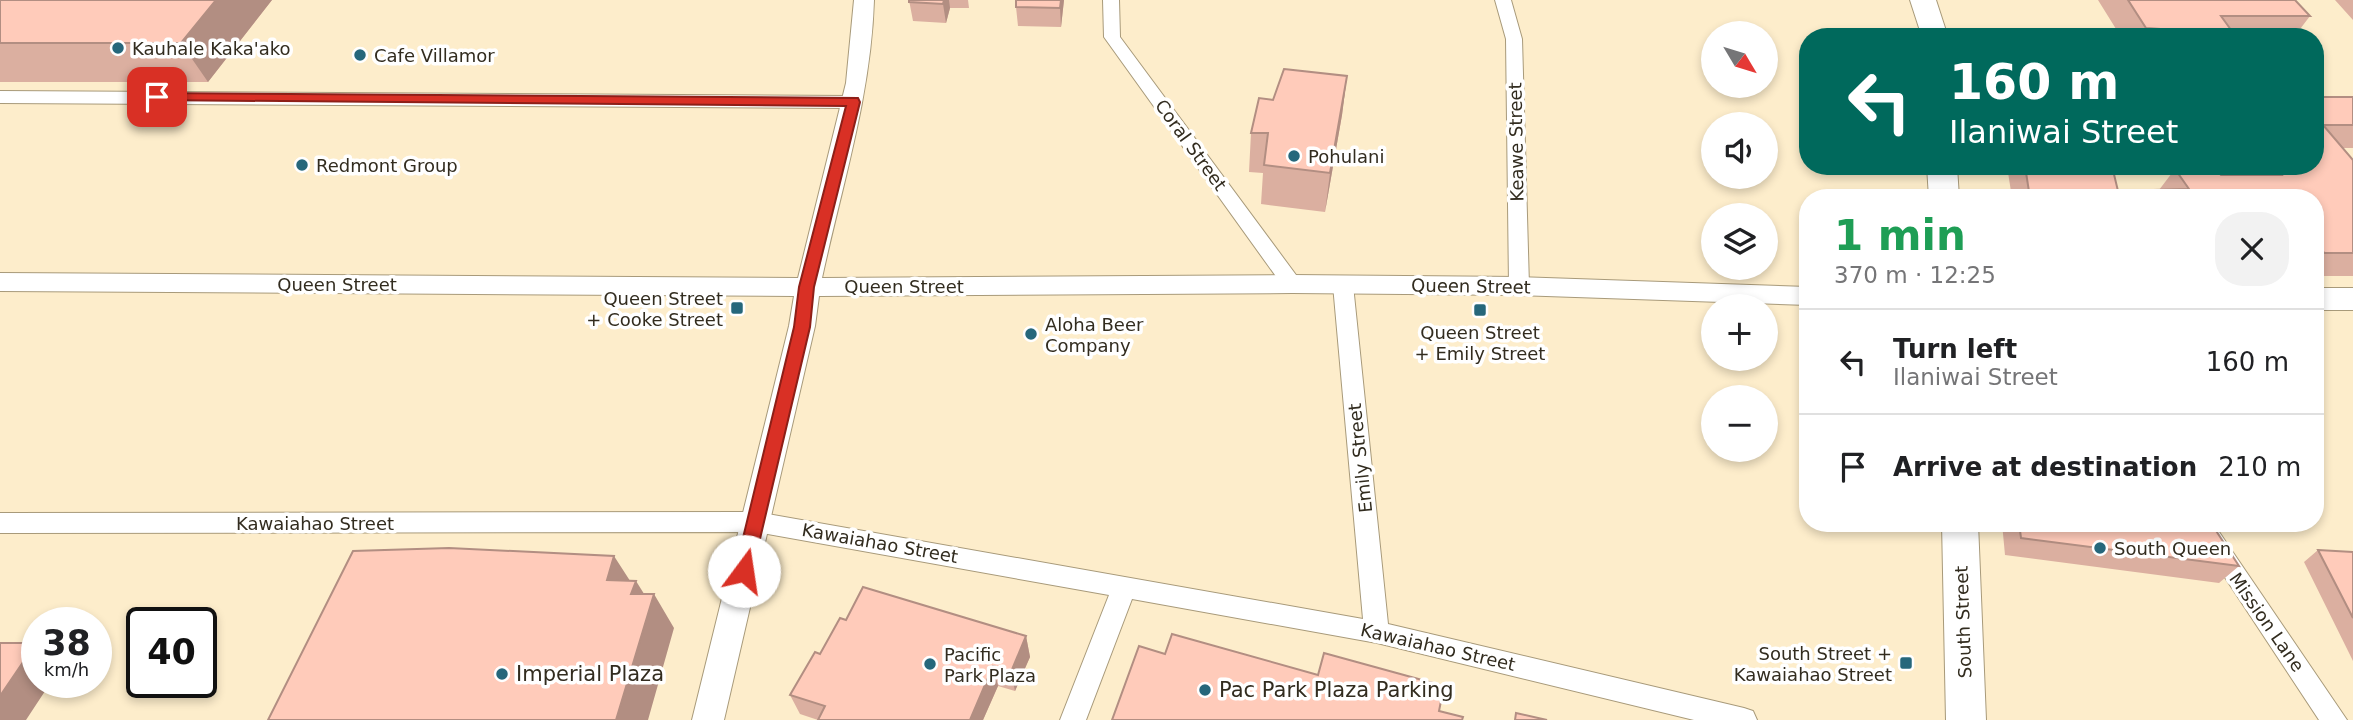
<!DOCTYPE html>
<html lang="en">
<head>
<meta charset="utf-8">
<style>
  body { margin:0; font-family:"DejaVu Sans",sans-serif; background:#f2f2f2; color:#202124; height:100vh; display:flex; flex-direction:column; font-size:26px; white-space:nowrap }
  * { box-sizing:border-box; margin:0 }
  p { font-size:23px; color:#757577 }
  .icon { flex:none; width:38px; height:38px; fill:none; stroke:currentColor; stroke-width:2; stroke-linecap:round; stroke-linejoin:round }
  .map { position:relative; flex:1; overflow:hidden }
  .sheet { position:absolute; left:1799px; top:189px; width:525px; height:343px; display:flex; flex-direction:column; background:#fff; border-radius:28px; box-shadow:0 4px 10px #0003 }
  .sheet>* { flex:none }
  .hud { position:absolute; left:1799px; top:28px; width:525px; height:147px; border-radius:28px; box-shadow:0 4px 10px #0003; background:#00695c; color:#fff; overflow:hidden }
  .needle { width:46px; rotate:128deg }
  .buttons { position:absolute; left:1701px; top:21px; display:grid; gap:14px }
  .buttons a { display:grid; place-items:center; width:77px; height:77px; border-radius:50%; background:#fff; box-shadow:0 4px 10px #0003; font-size:35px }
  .speed { position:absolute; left:21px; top:607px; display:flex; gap:14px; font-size:35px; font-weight:700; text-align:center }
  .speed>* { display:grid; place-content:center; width:91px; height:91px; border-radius:50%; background:#fff; box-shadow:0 4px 10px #0003; line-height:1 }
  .speed small { font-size:18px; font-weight:400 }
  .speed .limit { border:4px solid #111; border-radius:10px; background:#fff; color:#111 }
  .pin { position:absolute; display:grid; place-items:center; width:60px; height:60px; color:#fff; margin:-30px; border-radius:14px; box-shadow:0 4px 10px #0006 }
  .me { position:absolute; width:77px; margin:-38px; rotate:14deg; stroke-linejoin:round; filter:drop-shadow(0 0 5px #0008) }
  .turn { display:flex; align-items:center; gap:24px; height:147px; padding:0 35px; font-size:32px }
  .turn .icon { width:91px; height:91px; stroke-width:2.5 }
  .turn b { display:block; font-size:49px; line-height:60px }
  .round { display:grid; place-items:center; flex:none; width:74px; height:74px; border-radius:28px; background:#f2f2f2 }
  .head { display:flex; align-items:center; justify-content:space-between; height:119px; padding:0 35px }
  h1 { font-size:42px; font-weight:700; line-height:52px; color:#1e9e55 }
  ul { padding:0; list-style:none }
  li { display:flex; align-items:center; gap:21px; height:105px; padding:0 35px; border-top:2px solid #e0e0e0 }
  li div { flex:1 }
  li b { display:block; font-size:26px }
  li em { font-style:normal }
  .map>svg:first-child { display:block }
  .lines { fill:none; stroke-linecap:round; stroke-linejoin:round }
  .minor-casing { stroke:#a89a7a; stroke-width:2 }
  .tertiary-casing { stroke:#a89a7a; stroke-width:2 }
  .secondary-casing { stroke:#a89a7a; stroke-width:2 }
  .primary-casing { stroke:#a89a7a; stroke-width:2 }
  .minor { fill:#fff; fill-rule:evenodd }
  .tertiary { fill:#fff; fill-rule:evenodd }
  .secondary { fill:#fff; fill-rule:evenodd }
  .primary { fill:#fff; fill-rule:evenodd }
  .wall { fill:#dbafa0 }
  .shaded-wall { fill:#b28e82 }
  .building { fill:#ffcbba; stroke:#b28e82; stroke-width:2 }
  .route { fill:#d93025; stroke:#8d1f18; stroke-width:2 }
  .poi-dot { fill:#26677b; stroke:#fff; stroke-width:2.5 }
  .labels { text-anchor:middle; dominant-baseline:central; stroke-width:7; stroke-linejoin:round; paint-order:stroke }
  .poi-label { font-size:18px; fill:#322c1f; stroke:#fff; text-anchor:start }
  .street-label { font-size:18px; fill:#322c1f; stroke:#fff }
  .near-poi-label { font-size:21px; fill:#322c1f; stroke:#fff; text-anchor:start }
</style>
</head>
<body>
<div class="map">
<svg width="2353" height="720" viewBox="0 0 2353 720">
  <rect width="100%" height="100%" fill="#fdedcb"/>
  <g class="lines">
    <!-- minor casing -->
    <g class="minor-casing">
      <path id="minor" d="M1103,0H1119L1120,37L1299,279L1302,284L1299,289L1292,291L1285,289L1104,37Z
        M1495,0H1511L1522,39L1529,286L1526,291L1519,293L1512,291L1509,286L1506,39Z
        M0,91L853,96L862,102L853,108L0,103Z
        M1343,278L1350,280L1353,285L1388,624L1744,708L1753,711L1757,720H1694L1377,643L1132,599L1086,720H1060L1109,595L756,532L0,533V513L756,512L1363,619L1333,285L1336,280Z
        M2189,523H2213L2347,720H2319Z"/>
    </g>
    <!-- tertiary casing -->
    <g class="tertiary-casing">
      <path id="tertiary" d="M854,0H874C871,96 842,185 822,278L1292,275L1519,277L1808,287V305L1519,295L1292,293L819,296L815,326L724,720H692L789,326L794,296L0,291V273L798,278L846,83Z"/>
    </g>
    <!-- secondary casing -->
    <g class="secondary-casing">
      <path id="secondary" d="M2315,288H2353V310H2315Z"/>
    </g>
    <!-- primary casing -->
    <g class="primary-casing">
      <path id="primary" d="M1910,0H1936L1948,37H1922Z
        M1927,166H1957L1959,198H1929Z
        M1942,523H1978L1986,720H1946Z"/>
    </g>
    <!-- minor -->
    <use href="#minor" class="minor"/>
    <!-- tertiary -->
    <use href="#tertiary" class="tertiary"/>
    <!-- secondary -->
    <use href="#secondary" class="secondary"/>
    <!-- primary -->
    <use href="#primary" class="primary"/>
  </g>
  <!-- wall -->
  <path class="wall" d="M0,0H272L208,82H0Z
    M909,0H968L969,8H950L946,23L913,21Z
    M1064,0L1061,27L1018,26L1016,7Z
    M2098,0H2295L2310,16L2294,37H2121Z
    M2335,0H2353V20Z
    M1347,76L1342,115L1325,212L1261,204L1263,173L1249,172L1251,133L1273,100Z
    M2315,97H2353V148H2343L2353,160V276H2315V198H2012L2007,166H2112L2118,191L2159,190L2175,169L2221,175H2251L2247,166H2315Z
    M2002,523H2211L2239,566L2219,583L2005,555Z
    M2318,550L2353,552V661L2304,562Z
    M846,620L1026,636L1030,657L1015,691L998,686L983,720H818L800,714L790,695Z"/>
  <!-- shaded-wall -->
  <path class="shaded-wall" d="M216,0H272L208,82L181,43Z
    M944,0H949L950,8L946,23L943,4Z
    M1061,0H1064L1061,27L1060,8Z
    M1347,76L1342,115L1325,212L1330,173Z
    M614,556L634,587L636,581L651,605L654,594L674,628L648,720H616L607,580Z
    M1026,636L1030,657L1015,691L1011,672Z
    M36,643L37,682H51L26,720H0V696Z
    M993,666L998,686L983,720H970Z"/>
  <!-- building -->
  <path class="building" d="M0,0H216L181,43H0Z
    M909,0H944L943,4L909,2Z
    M1016,0H1061L1060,8L1016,7Z
    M2128,0H2295L2310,16H2221L2234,34L2146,28Z
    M1284,69L1347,76L1330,173L1264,165L1268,133H1251L1259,98L1273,100Z
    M2315,97H2353V125H2323L2353,160V253H2324L2315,236V198H2030L2025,166H2112L2118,191L2189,189L2175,169H2216L2221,175H2282L2278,166H2315Z
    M2019,523H2211L2239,566L2021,538Z
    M449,548L614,556L607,580L636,581L631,594H654L616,720H268L353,551Z
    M2318,550L2353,552V618Z
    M863,587L1026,636L1011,672L993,666L970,720H818L825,706L790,695L815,652L820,654L840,618L846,620Z
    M1172,634L1318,675L1324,653L1444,686L1439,711L1463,717L1462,720H1112L1139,646L1165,654Z
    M0,643H36L0,696Z
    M1516,713L1547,720H1515Z"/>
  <!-- route -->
  <path class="route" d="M157,93L858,98L860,102L814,287L810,327L751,577L744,579L738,577L735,571L794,327L799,287L846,106L153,100V94Z"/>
  <!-- markers -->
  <g class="poi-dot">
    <circle cx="118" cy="48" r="7"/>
    <circle cx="360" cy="55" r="7"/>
    <circle cx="1294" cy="156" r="7"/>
    <circle cx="302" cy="165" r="7"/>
    <rect x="730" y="301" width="14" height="14" rx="3.5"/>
    <rect x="1473" y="303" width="14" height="14" rx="3.5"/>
    <circle cx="1031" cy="334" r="7"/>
    <circle cx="2100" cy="548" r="7"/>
    <rect x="1899" y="656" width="14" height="14" rx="3.5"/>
    <circle cx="930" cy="664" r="7"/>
    <circle cx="502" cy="674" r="7"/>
    <circle cx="1205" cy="690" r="7"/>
  </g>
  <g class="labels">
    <!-- poi labels -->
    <g class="poi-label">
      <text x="132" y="48">Kauhale Kaka'ako</text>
      <text x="374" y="55">Cafe Villamor</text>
      <text x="1308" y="156">Pohulani</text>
      <text x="316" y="165">Redmont Group</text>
      <text x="723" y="298" text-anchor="end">Queen Street<tspan x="723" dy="21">+ Cooke Street</tspan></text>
      <text x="1045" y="324">Aloha Beer<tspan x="1045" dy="21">Company</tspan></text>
      <text x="1480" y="332" text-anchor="middle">Queen Street<tspan x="1480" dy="21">+ Emily Street</tspan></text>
      <text x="2114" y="548">South Queen</text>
      <text x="1892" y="653" text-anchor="end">South Street +<tspan x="1892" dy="21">Kawaiahao Street</tspan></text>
      <text x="944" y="654">Pacific<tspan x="944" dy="21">Park Plaza</tspan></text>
    </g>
    <!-- street labels -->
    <g class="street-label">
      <text transform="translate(1516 142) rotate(-91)">Keawe Street</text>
      <text transform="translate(1191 145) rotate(54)">Coral Street</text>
      <text x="337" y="284">Queen Street</text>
      <text x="904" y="286">Queen Street</text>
      <text transform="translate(1471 286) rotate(1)">Queen Street</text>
      <text transform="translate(1360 458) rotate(-96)">Emily Street</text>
      <text x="315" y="523">Kawaiahao Street</text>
      <text transform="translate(880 543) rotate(10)">Kawaiahao Street</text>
      <text transform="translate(1963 622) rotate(-92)">South Street</text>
      <text transform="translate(2267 622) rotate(55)">Mission Lane</text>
      <text transform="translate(1438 647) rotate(13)">Kawaiahao Street</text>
    </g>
    <!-- near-poi labels -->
    <g class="near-poi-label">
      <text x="516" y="674">Imperial Plaza</text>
      <text x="1219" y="690">Pac Park Plaza Parking</text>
    </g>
  </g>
</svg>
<div class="buttons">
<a><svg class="needle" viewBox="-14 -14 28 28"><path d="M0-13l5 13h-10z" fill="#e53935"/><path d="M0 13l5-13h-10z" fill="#757577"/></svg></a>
<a><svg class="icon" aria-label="sound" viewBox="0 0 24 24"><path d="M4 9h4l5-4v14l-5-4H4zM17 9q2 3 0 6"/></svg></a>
<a><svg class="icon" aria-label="layers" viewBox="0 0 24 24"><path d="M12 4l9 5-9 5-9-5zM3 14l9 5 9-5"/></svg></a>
<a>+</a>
<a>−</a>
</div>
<div class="speed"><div>38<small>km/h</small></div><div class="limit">40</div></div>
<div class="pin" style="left:157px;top:97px;background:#d93025"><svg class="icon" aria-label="arrive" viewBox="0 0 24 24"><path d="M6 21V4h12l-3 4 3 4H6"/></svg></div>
<svg class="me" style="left:744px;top:571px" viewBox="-20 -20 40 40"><circle r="19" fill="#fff"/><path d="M0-13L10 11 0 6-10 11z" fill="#d93025"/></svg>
<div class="hud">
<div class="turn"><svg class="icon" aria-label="left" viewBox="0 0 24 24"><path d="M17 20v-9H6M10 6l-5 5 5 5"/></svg><div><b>160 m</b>Ilaniwai Street</div></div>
</div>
<section class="sheet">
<div class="head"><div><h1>1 min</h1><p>370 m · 12:25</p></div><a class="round"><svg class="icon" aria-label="close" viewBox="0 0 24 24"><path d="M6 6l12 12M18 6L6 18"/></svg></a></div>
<ul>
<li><svg class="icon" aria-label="left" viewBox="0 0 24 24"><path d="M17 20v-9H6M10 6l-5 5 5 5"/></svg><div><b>Turn left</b><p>Ilaniwai Street</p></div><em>160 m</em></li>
<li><svg class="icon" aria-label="arrive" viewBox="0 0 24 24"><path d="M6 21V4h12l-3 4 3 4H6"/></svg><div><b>Arrive at destination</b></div><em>210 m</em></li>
</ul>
</section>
</div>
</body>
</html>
